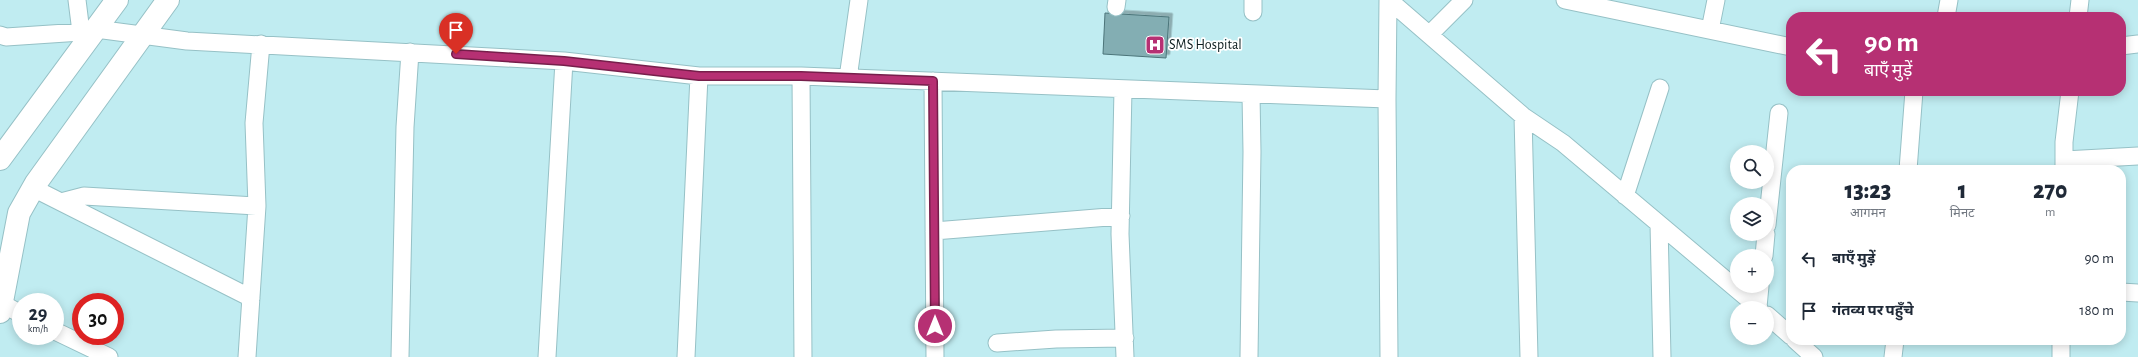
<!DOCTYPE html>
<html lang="hi">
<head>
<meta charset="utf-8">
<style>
  body { margin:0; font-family:"Alegreya Sans","Noto Sans Devanagari",sans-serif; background:#f2f2f3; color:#1f2937; height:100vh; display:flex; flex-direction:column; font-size:15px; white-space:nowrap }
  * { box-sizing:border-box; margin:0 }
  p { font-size:13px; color:#747a83 }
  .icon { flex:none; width:22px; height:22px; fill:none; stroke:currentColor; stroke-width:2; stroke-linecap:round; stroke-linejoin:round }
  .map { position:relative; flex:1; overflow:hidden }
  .details { position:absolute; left:1786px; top:165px; width:340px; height:180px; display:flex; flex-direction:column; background:#fff; border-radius:16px; box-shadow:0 2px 10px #0003 }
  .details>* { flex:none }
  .top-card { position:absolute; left:1786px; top:12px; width:340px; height:84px; border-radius:16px; box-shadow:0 2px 10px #0003; background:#b63073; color:#fff; overflow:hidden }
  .buttons { position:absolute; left:1730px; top:145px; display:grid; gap:8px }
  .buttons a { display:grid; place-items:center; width:44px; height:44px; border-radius:50%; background:#fff; box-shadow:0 2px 10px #0003; font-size:20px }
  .speed { position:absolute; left:12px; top:293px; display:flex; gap:8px; font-size:20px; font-weight:700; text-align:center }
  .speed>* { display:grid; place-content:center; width:52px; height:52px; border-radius:50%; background:#fff; box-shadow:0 2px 10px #0003; line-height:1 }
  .speed small { font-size:10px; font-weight:400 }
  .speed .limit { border:6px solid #d22; background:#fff; color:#111 }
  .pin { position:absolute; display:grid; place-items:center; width:34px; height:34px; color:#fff; margin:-41px -17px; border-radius:50% 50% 50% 0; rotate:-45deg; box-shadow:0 0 4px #0007 }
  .pin .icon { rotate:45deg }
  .me { position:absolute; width:44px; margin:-22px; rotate:0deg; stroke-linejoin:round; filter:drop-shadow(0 0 3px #0008) }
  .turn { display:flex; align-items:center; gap:14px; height:84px; padding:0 12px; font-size:18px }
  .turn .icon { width:52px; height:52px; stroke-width:2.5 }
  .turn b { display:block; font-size:28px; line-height:34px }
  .eta { display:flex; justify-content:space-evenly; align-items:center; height:68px; text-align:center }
  .eta b { font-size:24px; font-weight:800; line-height:28px }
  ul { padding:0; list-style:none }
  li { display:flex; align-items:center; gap:12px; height:52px; padding:0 12px }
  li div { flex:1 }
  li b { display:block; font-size:15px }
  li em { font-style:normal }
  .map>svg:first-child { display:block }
  .building { fill:#83aeb3; stroke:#4b7479; filter:url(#shadow) }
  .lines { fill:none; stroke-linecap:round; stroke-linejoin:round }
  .minor-casing { stroke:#96c1c6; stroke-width:19 }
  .tertiary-casing { stroke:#96c1c6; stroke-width:24 }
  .minor { stroke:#fff; stroke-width:17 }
  .tertiary { stroke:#fff; stroke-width:22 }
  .route-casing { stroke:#761f4b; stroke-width:10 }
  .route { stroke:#b63073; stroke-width:7 }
  .labels { text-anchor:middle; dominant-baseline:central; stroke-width:3.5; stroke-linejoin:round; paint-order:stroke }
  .poi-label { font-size:14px; fill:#0b1c1e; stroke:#fff; text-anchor:start }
</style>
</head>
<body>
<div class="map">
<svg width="2138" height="357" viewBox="0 0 2138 357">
  <defs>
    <filter id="shadow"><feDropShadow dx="3.5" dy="-3.5" stdDeviation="0" flood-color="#0004"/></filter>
  </defs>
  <rect width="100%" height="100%" fill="#c0ecf1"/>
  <!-- building -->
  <path class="building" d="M1105,13L1169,17L1166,58L1103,54Z"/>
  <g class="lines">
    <!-- minor casing -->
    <g class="minor-casing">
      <path id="minor" d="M77,0L81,32
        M1388,0L1387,99L1389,357
        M1389,0L1523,116L1563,143L1759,308
        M1565,0L1791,47
        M1116,7L1117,0
        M1253,12V0
        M1946,17L1949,0
        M2078,17L2080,0
        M1710,30L1716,0
        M1430,34L1464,0
        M0,35L6,37L81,32L96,29L187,41L564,61L699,76H801L1387,99
        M2121,46L2138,44
        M801,76L803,357
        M848,78L859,0
        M933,81L935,357
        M1123,89L1120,234L1125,357
        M1523,116L1529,357
        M2064,160L2138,156
        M1908,170L1914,91
        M2064,170V142L2070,91
        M33,188L251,298
        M1625,196L1660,88
        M61,202L84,196L257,206
        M1659,224L1662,357
        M1767,225L1779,113
        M934,231L1121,216
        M1764,256L1766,234
        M2121,292L2138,293
        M1,303L21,314
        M1758,307L1760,286
        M1767,315L1791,336
        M55,331L109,357
        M1795,340L1814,357
        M997,343L1056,339L1125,338
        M247,357L257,206L254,123L261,44
        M400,357L405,127L410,52
        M547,357L564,61
        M686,357L699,76
        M1249,357L1252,152L1251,94
        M1893,357L1895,340
        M2061,357V340"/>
    </g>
    <!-- tertiary casing -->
    <g class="tertiary-casing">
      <path id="tertiary" d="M0,159L117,0
        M0,312L19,213L36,183L168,0"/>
    </g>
    <!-- minor -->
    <use href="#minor" class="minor"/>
    <!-- tertiary -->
    <use href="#tertiary" class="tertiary"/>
  </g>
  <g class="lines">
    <!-- route casing -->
    <g class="route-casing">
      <path id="route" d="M456,54L564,61L699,76H801L933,81L935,326"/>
    </g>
    <!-- route -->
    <use href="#route" class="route"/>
  </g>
  <!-- icons -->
  <defs>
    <g id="hospital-square" transform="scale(1)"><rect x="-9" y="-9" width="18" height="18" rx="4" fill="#b63073" stroke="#fff"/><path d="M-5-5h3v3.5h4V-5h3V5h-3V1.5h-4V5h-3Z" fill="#fff"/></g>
  </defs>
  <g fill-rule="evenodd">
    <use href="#hospital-square" x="1155" y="45"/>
  </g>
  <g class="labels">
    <!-- poi labels -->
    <g class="poi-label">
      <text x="1169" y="45">SMS Hospital</text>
    </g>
  </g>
</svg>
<div class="buttons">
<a><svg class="icon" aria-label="search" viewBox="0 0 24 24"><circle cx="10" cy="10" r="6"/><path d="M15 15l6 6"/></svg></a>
<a><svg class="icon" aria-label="layers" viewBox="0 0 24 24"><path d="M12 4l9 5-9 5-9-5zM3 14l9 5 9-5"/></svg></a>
<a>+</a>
<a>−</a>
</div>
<div class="speed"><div>29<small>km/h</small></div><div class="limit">30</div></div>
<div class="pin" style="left:456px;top:54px;background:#d93025"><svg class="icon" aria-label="arrive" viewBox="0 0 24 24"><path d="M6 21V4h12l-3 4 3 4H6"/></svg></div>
<svg class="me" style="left:935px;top:326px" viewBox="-20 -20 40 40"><circle r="17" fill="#b63073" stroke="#fff" stroke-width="3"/><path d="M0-11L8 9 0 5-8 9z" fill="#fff"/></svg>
<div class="top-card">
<div class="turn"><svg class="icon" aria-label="left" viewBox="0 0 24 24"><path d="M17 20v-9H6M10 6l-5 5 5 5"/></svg><div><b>90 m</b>बाएँ मुड़ें</div></div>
</div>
<section class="details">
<div class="eta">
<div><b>13:23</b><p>आगमन</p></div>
<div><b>1</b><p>मिनट</p></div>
<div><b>270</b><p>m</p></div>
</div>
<ul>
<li><svg class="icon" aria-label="left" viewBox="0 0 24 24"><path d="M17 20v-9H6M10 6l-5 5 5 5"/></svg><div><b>बाएँ मुड़ें</b></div><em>90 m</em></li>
<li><svg class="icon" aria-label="arrive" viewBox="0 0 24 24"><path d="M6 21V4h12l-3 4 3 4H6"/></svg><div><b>गंतव्य पर पहुँचे</b></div><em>180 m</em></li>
</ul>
</section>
</div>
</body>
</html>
